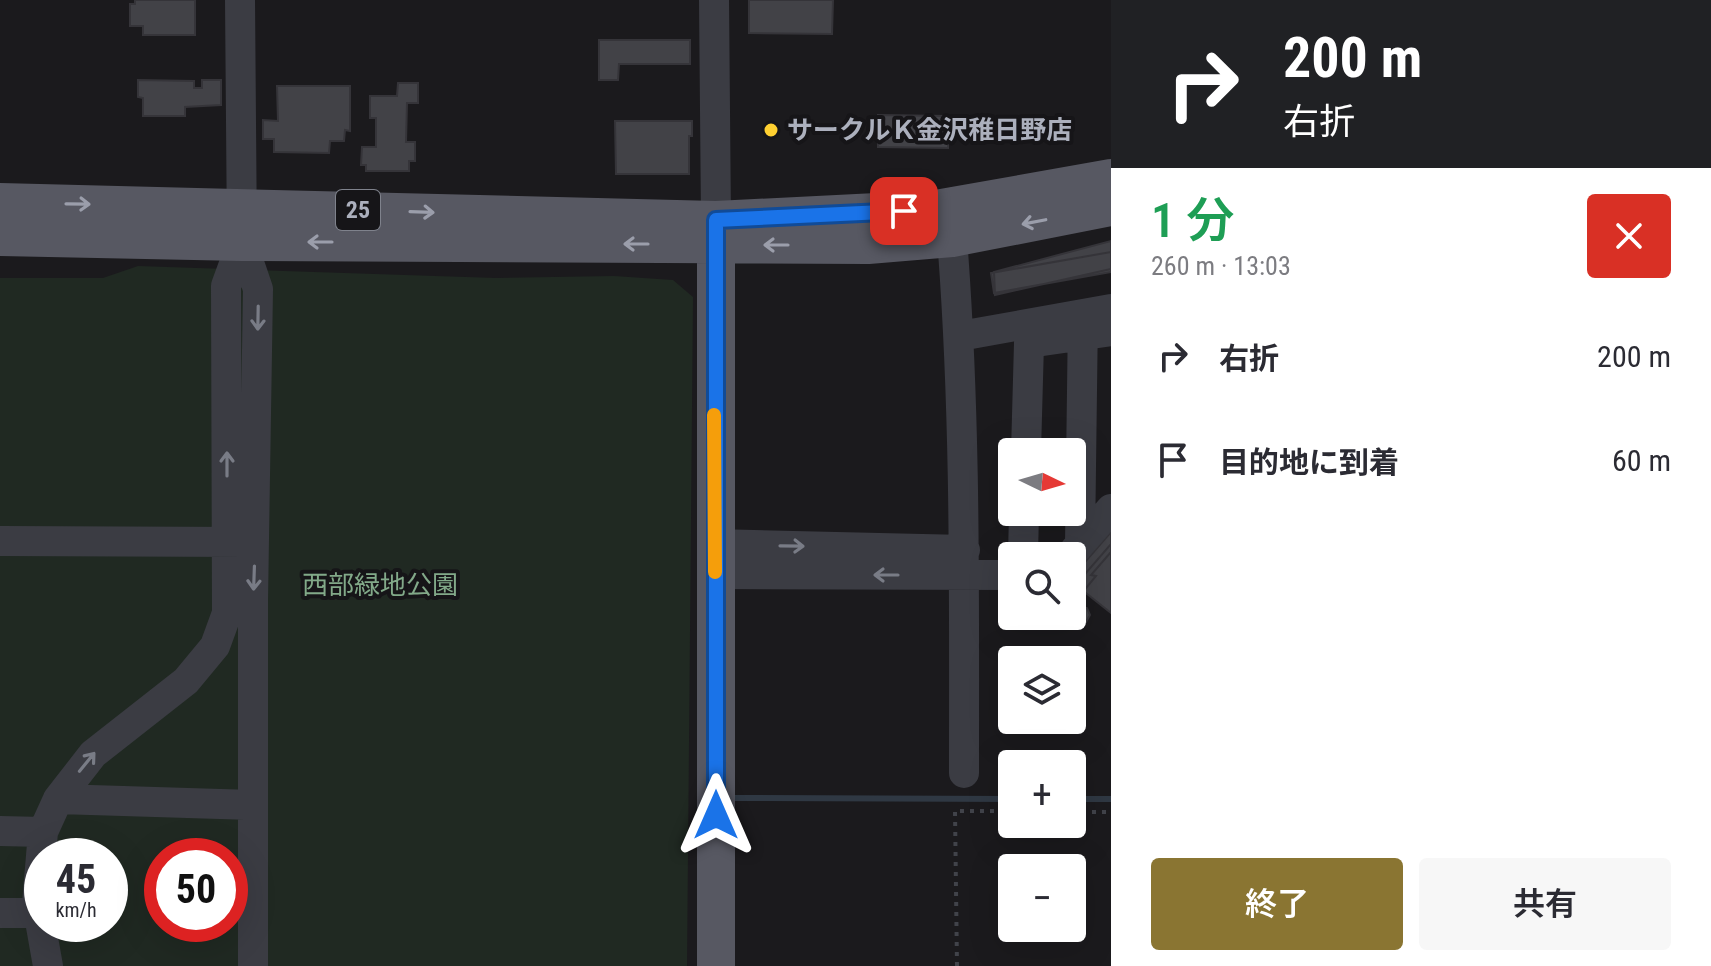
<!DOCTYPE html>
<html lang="ja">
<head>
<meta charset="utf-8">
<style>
  body { margin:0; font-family:"Roboto Condensed","Noto Sans JP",sans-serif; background:#f7f7f7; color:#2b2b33; height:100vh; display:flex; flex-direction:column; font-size:30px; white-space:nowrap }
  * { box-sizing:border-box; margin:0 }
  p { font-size:26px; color:#7c7c81 }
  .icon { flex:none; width:44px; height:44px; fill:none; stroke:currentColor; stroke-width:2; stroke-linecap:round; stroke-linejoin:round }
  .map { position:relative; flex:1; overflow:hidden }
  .details { display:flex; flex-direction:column; background:#fff; width:600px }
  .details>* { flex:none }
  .banner { background:#202124; color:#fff; overflow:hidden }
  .needle { width:52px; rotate:95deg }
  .controls { position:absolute; left:998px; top:438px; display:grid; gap:16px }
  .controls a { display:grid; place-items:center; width:88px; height:88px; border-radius:8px; background:#fff; box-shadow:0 8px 32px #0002; font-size:40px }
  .speed { position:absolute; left:24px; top:838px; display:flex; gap:16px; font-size:40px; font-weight:700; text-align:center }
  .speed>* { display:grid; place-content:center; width:104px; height:104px; border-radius:50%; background:#fff; box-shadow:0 8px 32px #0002; line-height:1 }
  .speed small { font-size:20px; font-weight:400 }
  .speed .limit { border:12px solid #d22; background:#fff; color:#111 }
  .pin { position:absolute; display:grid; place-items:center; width:68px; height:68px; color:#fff; margin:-34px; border-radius:16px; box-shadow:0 4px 12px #0006 }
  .me { position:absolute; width:88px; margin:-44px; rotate:0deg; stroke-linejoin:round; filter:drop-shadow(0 0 6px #0008) }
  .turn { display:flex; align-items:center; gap:28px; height:168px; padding:0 40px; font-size:36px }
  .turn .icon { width:104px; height:104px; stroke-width:2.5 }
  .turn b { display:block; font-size:56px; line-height:68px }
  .round { display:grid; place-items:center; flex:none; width:84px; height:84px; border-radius:8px; background:#f7f7f7 }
  .headline { display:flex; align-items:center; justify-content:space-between; height:136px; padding:0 40px }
  h1 { font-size:48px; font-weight:600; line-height:60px; color:#1e9e55 }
  .primary-button { display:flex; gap:16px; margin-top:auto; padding:16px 40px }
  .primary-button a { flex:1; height:92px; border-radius:8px; background:#8a7532; color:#fff; font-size:32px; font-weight:600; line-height:92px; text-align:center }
  .primary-button a+a { background:#f7f7f7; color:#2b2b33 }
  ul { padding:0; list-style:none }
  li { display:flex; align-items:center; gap:24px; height:104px; padding:0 40px }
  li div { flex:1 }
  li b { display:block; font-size:30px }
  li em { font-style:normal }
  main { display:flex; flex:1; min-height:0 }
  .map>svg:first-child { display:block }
  .green { fill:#202922; fill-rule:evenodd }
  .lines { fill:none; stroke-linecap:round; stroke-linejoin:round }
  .stream { stroke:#2f3843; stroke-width:6 }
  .building { fill:#424247; stroke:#353439; stroke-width:2 }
  .path { stroke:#41434a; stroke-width:4; stroke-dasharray:4 6; stroke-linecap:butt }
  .minor { stroke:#3b3c43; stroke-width:30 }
  .major { stroke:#575862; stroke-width:38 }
  .oneway { stroke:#9b9eab }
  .oneway2 { stroke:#797c86 }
  .route-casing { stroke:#114b97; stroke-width:20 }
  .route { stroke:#1a73e8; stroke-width:14 }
  .slow { stroke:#f59e0b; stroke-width:14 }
  .poi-dot { fill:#ffd031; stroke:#161518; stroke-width:3 }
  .labels { text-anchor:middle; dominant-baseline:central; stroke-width:8; stroke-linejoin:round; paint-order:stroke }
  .shield { fill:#161518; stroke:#7f828c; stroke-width:2 }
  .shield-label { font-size:24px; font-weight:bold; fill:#acb0bd }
  .poi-label { font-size:26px; font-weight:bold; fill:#acb0bd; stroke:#161518; text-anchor:start }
  .park-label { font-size:26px; fill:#82a989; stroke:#161518 }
</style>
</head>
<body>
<main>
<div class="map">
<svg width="1111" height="966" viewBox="0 0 1111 966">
  <rect width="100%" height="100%" fill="#1b1a1d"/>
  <!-- green -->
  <path class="green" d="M138,266L496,278L614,276L673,280L693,297L687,966H0V278H103ZM42,856H110V924H42ZM162,856H230V924H162Z"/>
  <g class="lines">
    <!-- stream -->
    <path class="stream" d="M733,798L1012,799
      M1072,799H1111"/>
  </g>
  <!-- building -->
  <path class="building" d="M135,0H195V35H143V26H130V4H135Z
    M749,0H833L832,34L749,33Z
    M599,40H690V64H619L618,80H599Z
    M138,80L194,81V88H202V80H221V105L185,107V116H143V98L138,97Z
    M398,83H418V103H407L406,142H415V161H409V171H366V165H361L362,147H376V118H370V96H397Z
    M277,86H350V131L345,130L344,141H330L329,153L274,152V139H263V120L278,121Z
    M878,115L948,116V148L878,147Z
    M615,121H692V136H689V174H616Z
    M615,121H692V136H689V174H616Z
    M1111,241V269L995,295L994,272Z
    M1111,252V272L994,293L991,273Z
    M1111,532V613L1072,582V577Z
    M1111,544V552L1091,575L1096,576L1077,599L1080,600L1078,606L1087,608L1090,615L1086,622L1078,623L1073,616L1072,589Z"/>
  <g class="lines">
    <!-- path -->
    <path class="path" d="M1072,812H1111
      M957,966L955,811H1012"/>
    <!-- minor -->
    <path class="minor" d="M714,0L716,220
      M952,238C966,416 964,595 964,773
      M242,242L258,289L253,601V966
      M960,336L1111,309
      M1026,452L1029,343L1111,331
      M0,541L246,542
      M714,544L965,550
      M1080,544L1083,314
      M1075,550L1111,509
      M1023,556L1024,512
      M715,574L1012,575
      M58,799L253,805
      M0,831L43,832
      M0,913H39
      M48,966L37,904L43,832L58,799L93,754L186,681L215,646L227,613L226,286L242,242L240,0"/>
    <!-- major -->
    <path class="major" d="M0,202L716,220L936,209L1111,178
      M716,220V966
      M0,237L242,242L868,245L952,238L1111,207"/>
  </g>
  <!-- one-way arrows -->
  <defs><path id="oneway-shaft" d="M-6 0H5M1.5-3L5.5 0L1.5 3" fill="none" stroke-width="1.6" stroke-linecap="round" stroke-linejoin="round" transform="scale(2)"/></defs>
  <g class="oneway">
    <use href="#oneway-shaft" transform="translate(78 204) rotate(1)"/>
    <use href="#oneway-shaft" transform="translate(422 212) rotate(2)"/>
    <use href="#oneway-shaft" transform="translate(1034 222) rotate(169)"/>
    <use href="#oneway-shaft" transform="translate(320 242) rotate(-180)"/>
    <use href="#oneway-shaft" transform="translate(636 244) rotate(-180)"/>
    <use href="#oneway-shaft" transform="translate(776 245) rotate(-180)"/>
  </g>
  <g class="oneway2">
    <use href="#oneway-shaft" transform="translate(258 318) rotate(91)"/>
    <use href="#oneway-shaft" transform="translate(227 464) rotate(-90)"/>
    <use href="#oneway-shaft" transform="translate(792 546) rotate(1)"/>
    <use href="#oneway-shaft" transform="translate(886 575) rotate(-180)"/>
    <use href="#oneway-shaft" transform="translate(254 578) rotate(92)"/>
    <use href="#oneway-shaft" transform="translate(87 762) rotate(-51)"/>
  </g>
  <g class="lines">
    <!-- route casing -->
    <g class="route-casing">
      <path id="route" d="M716,815V220L904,211"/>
    </g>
    <!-- route -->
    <use href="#route" class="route"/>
    <!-- slow -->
    <path class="slow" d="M714,415L715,572"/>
  </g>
  <!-- markers -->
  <circle class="poi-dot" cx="771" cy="130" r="8"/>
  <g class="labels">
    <!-- shield labels -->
    <rect class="shield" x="336" y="190" width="44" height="40" rx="6"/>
    <g class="shield-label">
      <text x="358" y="210">25</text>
    </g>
    <!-- poi labels -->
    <g class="poi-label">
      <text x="787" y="130">サークルＫ金沢稚日野店</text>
    </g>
    <!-- park labels -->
    <g class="park-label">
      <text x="380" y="585">西部緑地公園</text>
    </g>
  </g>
</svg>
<div class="controls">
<a><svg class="needle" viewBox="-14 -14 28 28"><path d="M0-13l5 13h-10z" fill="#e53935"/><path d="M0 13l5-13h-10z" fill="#7c7c81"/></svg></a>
<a><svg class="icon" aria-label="search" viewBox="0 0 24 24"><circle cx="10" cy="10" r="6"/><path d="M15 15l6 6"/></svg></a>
<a><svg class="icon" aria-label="layers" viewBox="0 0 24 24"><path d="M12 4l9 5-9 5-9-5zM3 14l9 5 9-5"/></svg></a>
<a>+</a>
<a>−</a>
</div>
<div class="speed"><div>45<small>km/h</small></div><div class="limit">50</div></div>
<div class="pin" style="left:904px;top:211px;background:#d93025"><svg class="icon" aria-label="arrive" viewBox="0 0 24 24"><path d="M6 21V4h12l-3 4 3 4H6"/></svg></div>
<svg class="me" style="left:716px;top:815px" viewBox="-20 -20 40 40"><path d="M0-17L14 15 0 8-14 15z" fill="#1a73e8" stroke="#fff" stroke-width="4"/></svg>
</div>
<section class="details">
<div class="banner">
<div class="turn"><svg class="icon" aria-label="right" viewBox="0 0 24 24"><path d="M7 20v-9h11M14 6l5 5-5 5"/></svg><div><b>200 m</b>右折</div></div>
</div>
<div class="headline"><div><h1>1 分</h1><p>260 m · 13:03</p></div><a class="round" style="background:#d93025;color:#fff"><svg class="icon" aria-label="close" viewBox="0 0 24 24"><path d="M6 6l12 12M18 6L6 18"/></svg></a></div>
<ul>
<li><svg class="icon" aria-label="right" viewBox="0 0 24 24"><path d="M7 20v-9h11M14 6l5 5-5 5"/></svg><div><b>右折</b></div><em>200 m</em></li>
<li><svg class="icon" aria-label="arrive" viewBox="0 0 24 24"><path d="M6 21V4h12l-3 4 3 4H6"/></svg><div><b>目的地に到着</b></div><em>60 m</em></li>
</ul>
<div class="primary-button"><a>終了</a><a>共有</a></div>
</section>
</main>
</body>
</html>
